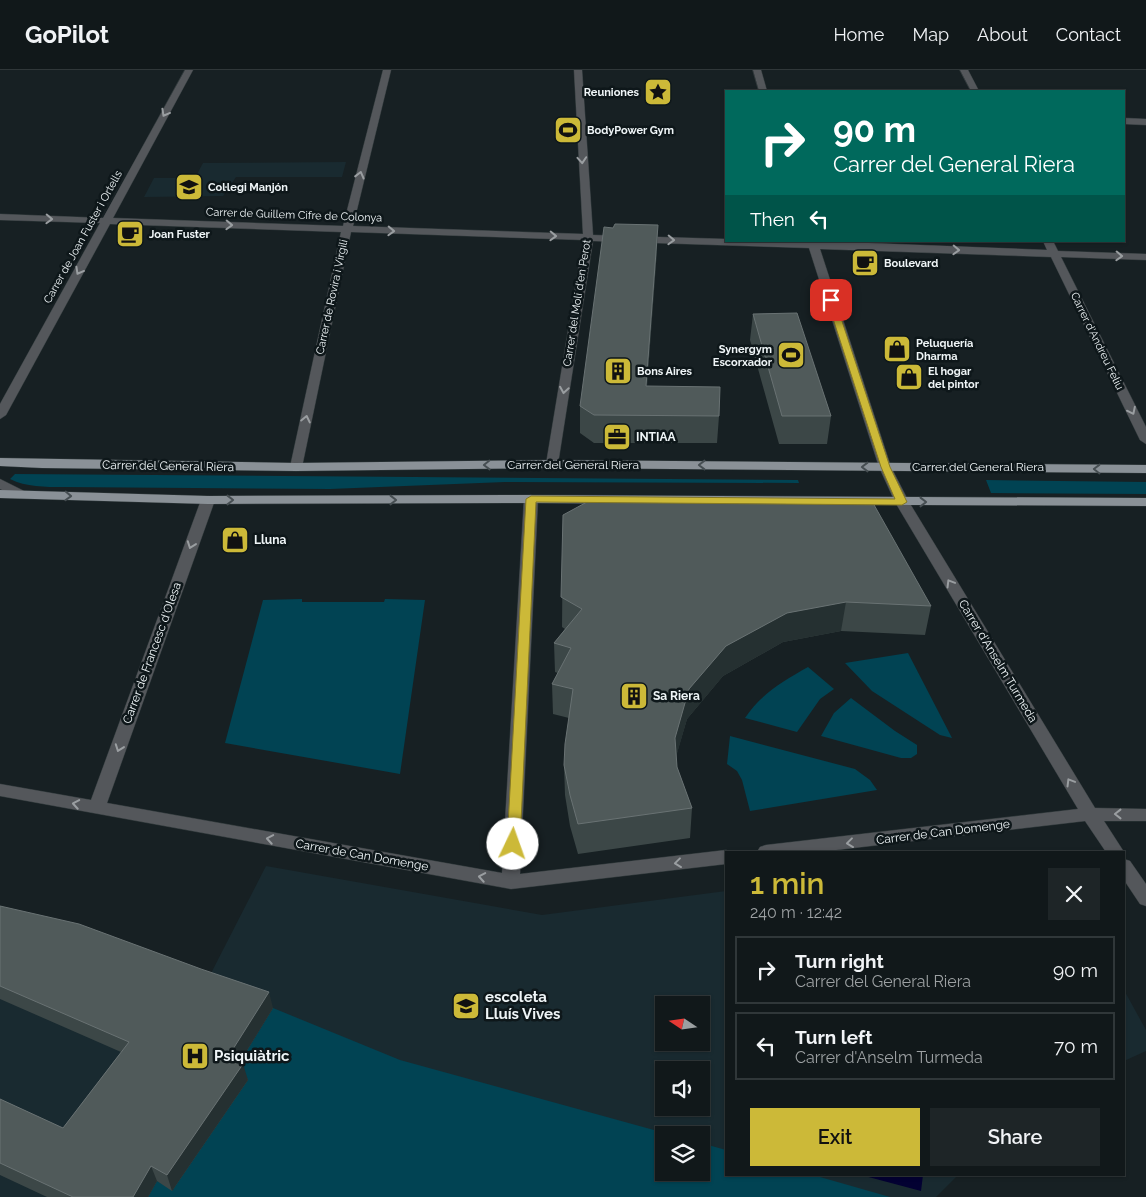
<!DOCTYPE html>
<html lang="en">
<head>
<meta charset="utf-8">
<style>
  body { margin:0; font-family:Raleway,sans-serif; background:#1e2527; color:#f1f3f6; height:100vh; display:flex; flex-direction:column; font-size:19px; white-space:nowrap }
  * { box-sizing:border-box; margin:0 }
  p { font-size:16px; color:#9ca0a2 }
  .icon { flex:none; width:28px; height:28px; fill:none; stroke:currentColor; stroke-width:2; stroke-linecap:round; stroke-linejoin:round }
  .map { position:relative; flex:1; overflow:hidden }
  .panel { position:absolute; left:725px; top:781px; width:400px; height:325px; display:flex; flex-direction:column; background:#11181a; border-radius:0px; box-shadow:0 1px 4px #0004,0 0 0 1px #303739 }
  .panel>* { flex:none }
  .top-card { position:absolute; left:725px; top:20px; width:400px; height:152px; border-radius:0px; box-shadow:0 1px 4px #0004,0 0 0 1px #303739; background:#00695c; color:#fff; overflow:hidden }
  .needle { width:32px; rotate:283deg }
  .controls { position:absolute; left:655px; top:926px; display:grid; gap:10px }
  .controls a { display:grid; place-items:center; width:55px; height:55px; border-radius:0px; background:#11181a; box-shadow:0 1px 4px #0004,0 0 0 1px #303739; font-size:25px }
  .pin { position:absolute; display:grid; place-items:center; width:42px; height:42px; color:#fff; margin:-21px; border-radius:10px; box-shadow:0 2px 8px #0006 }
  .me { position:absolute; width:55px; margin:-28px; rotate:3deg; stroke-linejoin:round; filter:drop-shadow(0 0 4px #0008) }
  .turn { display:flex; align-items:center; gap:18px; height:105px; padding:0 25px; font-size:22px }
  .turn .icon { width:65px; height:65px; stroke-width:2.5 }
  .turn b { display:block; font-size:35px; line-height:42px }
  .then { display:flex; align-items:center; height:48px; padding:0 25px; background:#0003; gap:10px; font-size:19px }
  .round { display:grid; place-items:center; flex:none; width:52px; height:52px; border-radius:0px; background:#1e2527 }
  .headline { display:flex; align-items:center; justify-content:space-between; height:85px; padding:0 25px }
  h1 { font-size:30px; font-weight:600; line-height:38px; color:#ccb938 }
  .primary-button { display:flex; gap:10px; margin-top:auto; padding:10px 25px }
  .primary-button a { flex:1; height:58px; border-radius:0px; background:#ccb938; color:#111; font-size:20px; font-weight:600; line-height:58px; text-align:center }
  .primary-button a+a { background:#1e2527; color:#f1f3f6 }
  ul { padding:0; list-style:none }
  li { display:flex; align-items:center; gap:15px; height:68px; margin:0 10px 8px; padding:0 15px; border:2px solid #303739; border-radius:0px }
  li div { flex:1 }
  li b { display:block; font-size:19px }
  li em { font-style:normal }
  header { display:flex; align-items:center; gap:30px; box-sizing:border-box; height:70px; padding:0 25px; background:#11181a; border-bottom:1px solid #303739 }
  header strong { font-size:24px }
  nav { display:flex; gap:28px; margin-inline-start:auto; font-size:18px }
  .map>svg:first-child { display:block }
  .built { fill:#192a30; fill-rule:evenodd }
  .green { fill:#014353 }
  .water { fill:#030132 }
  .lines { fill:none; stroke-linecap:round; stroke-linejoin:round }
  .minor-casing { stroke:#313a3c; stroke-width:1 }
  .major-casing { stroke:#313a3c; stroke-width:1 }
  .minor { fill:#54575b; fill-rule:evenodd }
  .major { fill:#8a9197; fill-rule:evenodd }
  .wall { fill:#3c4747 }
  .shaded-wall { fill:#253031 }
  .building { fill:#505a5a; stroke:#697273 }
  .oneway { stroke:#9a9ea1 }
  .oneway2 { stroke:#464e52 }
  .route { fill:#ccb938; stroke:#857824 }
  .labels { text-anchor:middle; dominant-baseline:central; stroke-width:5; stroke-linejoin:round; paint-order:stroke }
  .far-poi-label { font-size:11px; font-weight:bold; fill:#eff5f7; stroke:#0e171a; text-anchor:start }
  .far-street-label { font-size:11px; fill:#eff5f7; stroke:#0e171a }
  .poi-label { font-size:12px; font-weight:bold; fill:#eff5f7; stroke:#0e171a; text-anchor:start }
  .street-label { font-size:12px; fill:#eff5f7; stroke:#0e171a }
  .near-poi-label { font-size:15px; font-weight:bold; fill:#eff5f7; stroke:#0e171a; text-anchor:start }
</style>
</head>
<body>
<header>
<strong>GoPilot</strong>
<nav><a>Home</a><a>Map</a><a>About</a><a>Contact</a></nav>
</header>
<div class="map">
<svg width="1146" height="1127" viewBox="0 0 1146 1127">
  <rect width="100%" height="100%" fill="#172023"/>
  <!-- built -->
  <path class="built" d="M346,92L342,107H236L223,126L144,127L154,108H195L203,93Z
    M266,796L542,845L726,821V1105H958L936,1127H0V850L205,915ZM664,935H701V972H664ZM664,1000H701V1038H664ZM664,1065H701V1102H664Z
    M1124,920L1146,960V981L1124,991Z"/>
  <!-- green -->
  <path class="green" d="M15,404L798,410L799,413L505,412L330,419L63,417C45,417 26,417 10,409Z
    M986,410L1146,412V424L991,423Z
    M302,529V532H384L385,529L425,530L400,704L225,673L263,530Z
    M908,583L952,668L940,665L872,621L845,593Z
    M808,597L834,619L820,629L797,662L745,648C761,624 783,611 808,597Z
    M851,628L895,661L917,675V684L911,688H901L821,666L834,643Z
    M730,666L855,699L870,710L877,720L750,741L742,710L737,701L727,694Z
    M273,938L400,990L672,1065H664V1102H701V1073L726,1080V1105H813L890,1127H148L157,1111L173,1120L233,1003Z"/>
  <!-- water -->
  <path class="water" d="M861,1105H923L921,1121Z"/>
  <g class="lines">
    <!-- minor casing -->
    <g class="minor-casing">
      <path id="minor" d="M185,0H193L113,148L343,156L383,0H391L353,156L583,164L574,0H582L593,165L726,169V171H817L1047,180L1043,171H1053L1058,181L1146,184V190L1061,187L1146,357V374L1140,370L1051,187L820,179L891,397L909,432L1095,738L1146,739V751H1104L1124,782H1106L1085,751L819,782H757L760,777L766,775L1078,739L895,432L879,397L809,178L593,171L558,394L552,398L546,394L583,170L351,162L302,397L296,401L290,397L341,162L110,154L6,345L0,349V334L100,153L0,150V144L103,148Z
        M753,0H761L767,21H759Z
        M960,0H968L979,21H971Z
        M1124,48L1146,49V55L1124,54Z
        M0,409L24,421L26,424L19,428L0,419Z
        M531,425L538,429L520,804L726,780L732,782H726V794L511,819L0,726V714L91,730L201,430L208,426L215,430L107,733L502,803L524,429Z
        M1124,789L1130,791L1146,814V836L1140,834L1124,810Z"/>
    </g>
    <!-- major casing -->
    <g class="major-casing">
      <path id="major" d="M0,388L296,393L552,390L1146,395V403L552,398L296,401L42,398L0,396Z
        M0,420L208,426L531,425L1146,428V436L531,433L208,434L0,428Z"/>
    </g>
    <!-- minor -->
    <use href="#minor" class="minor"/>
    <!-- major -->
    <use href="#major" class="major"/>
  </g>
  <!-- wall -->
  <path class="wall" d="M657,180L647,316L719,346L717,373H594L580,363V336Z
    M753,244L831,346L827,374H779L750,270Z
    M563,445L931,536L925,565L841,561L783,572L723,606L687,649L676,686L677,697L692,738L690,768L578,784L570,756L565,725L564,695L569,648L553,644L552,614L558,603L555,602L554,573L565,559L562,557Z
    M0,836L273,938L240,992L248,1010L172,1121L157,1111L148,1127H47L0,1105V1029L63,1058L121,982L0,929Z"/>
  <!-- shaded-wall -->
  <path class="shaded-wall" d="M658,155L657,180L645,344L646,316Z
    M846,532L841,561L783,572L723,606L687,649L673,698L675,668L689,619L726,576L787,543Z
    M269,922L273,938L233,1003L228,987Z
    M243,994L248,1010L172,1121L167,1105Z
    M151,1096L157,1111L148,1127H133Z"/>
  <!-- building -->
  <path class="building" d="M615,154L658,155L646,316L720,317L719,346L594,345L580,336L604,157L613,158Z
    M797,243L831,346H782L753,244Z
    M587,432L873,433L931,536L846,532L787,543L726,576L689,619L675,668L677,697L692,738L578,754L570,725L564,695L565,674L573,619L552,614L571,578L554,573L582,539L561,527L563,445Z
    M0,836L79,854L201,899L269,922L228,987L243,994L167,1105L151,1096L133,1127H73L0,1093V1029L63,1058L129,972L0,916Z"/>
  <!-- one-way arrows -->
  <defs><path id="oneway-chevron" d="M-2-3.5L2.5 0L-2 3.5" fill="none" stroke-width="1.6" stroke-linecap="round" stroke-linejoin="round" transform="scale(1.25)"/></defs>
  <g class="oneway">
    <use href="#oneway-chevron" transform="translate(165 43) rotate(119)"/>
    <use href="#oneway-chevron" transform="translate(582 90) rotate(86)"/>
    <use href="#oneway-chevron" transform="translate(360 105) rotate(-76)"/>
    <use href="#oneway-chevron" transform="translate(49 149) rotate(2)"/>
    <use href="#oneway-chevron" transform="translate(229 155) rotate(2)"/>
    <use href="#oneway-chevron" transform="translate(391 161) rotate(2)"/>
    <use href="#oneway-chevron" transform="translate(553 166) rotate(2)"/>
    <use href="#oneway-chevron" transform="translate(671 170) rotate(2)"/>
    <use href="#oneway-chevron" transform="translate(956 180) rotate(2)"/>
    <use href="#oneway-chevron" transform="translate(1119 186) rotate(2)"/>
    <use href="#oneway-chevron" transform="translate(79 201) rotate(119)"/>
    <use href="#oneway-chevron" transform="translate(564 320) rotate(99)"/>
    <use href="#oneway-chevron" transform="translate(1132 341) rotate(64)"/>
    <use href="#oneway-chevron" transform="translate(306 349) rotate(-78)"/>
    <use href="#oneway-chevron" transform="translate(191 475) rotate(110)"/>
    <use href="#oneway-chevron" transform="translate(950 513) rotate(-121)"/>
    <use href="#oneway-chevron" transform="translate(119 678) rotate(110)"/>
    <use href="#oneway-chevron" transform="translate(1070 712) rotate(-121)"/>
    <use href="#oneway-chevron" transform="translate(76 734) rotate(-170)"/>
    <use href="#oneway-chevron" transform="translate(1118 744) rotate(-180)"/>
    <use href="#oneway-chevron" transform="translate(270 769) rotate(-170)"/>
    <use href="#oneway-chevron" transform="translate(850 773) rotate(173)"/>
    <use href="#oneway-chevron" transform="translate(678 793) rotate(173)"/>
    <use href="#oneway-chevron" transform="translate(482 807) rotate(-170)"/>
  </g>
  <g class="oneway2">
    <use href="#oneway-chevron" transform="translate(487 395) rotate(179)"/>
    <use href="#oneway-chevron" transform="translate(702 395) rotate(-180)"/>
    <use href="#oneway-chevron" transform="translate(865 397) rotate(-180)"/>
    <use href="#oneway-chevron" transform="translate(1097 399) rotate(-179)"/>
    <use href="#oneway-chevron" transform="translate(68 426) rotate(2)"/>
    <use href="#oneway-chevron" transform="translate(230 430)"/>
    <use href="#oneway-chevron" transform="translate(393 430)"/>
    <use href="#oneway-chevron" transform="translate(923 432)"/>
  </g>
  <!-- route -->
  <path class="route" d="M831,227L835,230L890,397L907,432L902,435L536,432L520,774L518,778H509L507,774L526,429L531,426L895,429L881,397L827,230Z"/>
  <!-- icons -->
  <defs>
    <g id="sight-square" transform="scale(1.4375)"><rect x="-9" y="-9" width="18" height="18" rx="4" fill="#ccb938" stroke="#0e171a"/><path d="M0-6L1.8-2.2L6-1.7L2.9 1.2L3.7 5.4L0 3.3L-3.7 5.4L-2.9 1.2L-6-1.7L-1.8-2.2Z" fill="#111"/></g>
    <g id="stadium-square" transform="scale(1.4375)"><rect x="-9" y="-9" width="18" height="18" rx="4" fill="#ccb938" stroke="#0e171a"/><path d="M0-5a6.5 5 0 1 0 0 10a6.5 5 0 1 0 0-10ZM-3.5-1.8h7v3.6h-7Z" fill="#111"/></g>
    <g id="school-square" transform="scale(1.4375)"><rect x="-9" y="-9" width="18" height="18" rx="4" fill="#ccb938" stroke="#0e171a"/><path d="M0-5L7-2L0 1L-7-2ZM-4 1L0 2.5L4 1V4Q0 6-4 4Z" fill="#111"/></g>
    <g id="cafe-square" transform="scale(1.4375)"><rect x="-9" y="-9" width="18" height="18" rx="4" fill="#ccb938" stroke="#0e171a"/><path d="M-5.5-4.5H6V0H3Q3 3.5 0 3.5H-2.5Q-5.5 3.5-5.5 0ZM3-3.2v2h1.7v-2ZM-6 4.5H4V6H-6Z" fill="#111"/></g>
    <g id="shop-square" transform="scale(1.4375)"><rect x="-9" y="-9" width="18" height="18" rx="4" fill="#ccb938" stroke="#0e171a"/><path d="M-5-2.5h2.3a2.7 3.5 0 0 1 5.4 0H5L5.5 6h-11ZM-1.5-2.5h3a1.5 2.3 0 0 0-3 0Z" fill="#111"/></g>
    <g id="building-square" transform="scale(1.4375)"><rect x="-9" y="-9" width="18" height="18" rx="4" fill="#ccb938" stroke="#0e171a"/><path d="M-4-6H4V6H1V3H-1V6H-4ZM-2.5-4.3h1.7v1.8h-1.7ZM.8-4.3h1.7v1.8H.8ZM-2.5-1h1.7V.8h-1.7ZM.8-1h1.7V.8H.8Z" fill="#111"/></g>
    <g id="office-square" transform="scale(1.4375)"><rect x="-9" y="-9" width="18" height="18" rx="4" fill="#ccb938" stroke="#0e171a"/><path d="M-6-3h4V-5.5h4V-3h4V5H-6ZM-1-4.5V-3h2v-1.5ZM-6 0V1H6V0Z" fill="#111"/></g>
    <g id="hospital-square" transform="scale(1.4375)"><rect x="-9" y="-9" width="18" height="18" rx="4" fill="#ccb938" stroke="#0e171a"/><path d="M-5-5h3v3.5h4V-5h3V5h-3V1.5h-4V5h-3Z" fill="#111"/></g>
  </defs>
  <g fill-rule="evenodd">
    <use href="#sight-square" x="658" y="22"/>
    <use href="#stadium-square" x="568" y="60"/>
    <use href="#school-square" x="189" y="117"/>
    <use href="#cafe-square" x="130" y="164"/>
    <use href="#cafe-square" x="865" y="193"/>
    <use href="#shop-square" x="897" y="279"/>
    <use href="#stadium-square" x="791" y="285"/>
    <use href="#building-square" x="618" y="301"/>
    <use href="#shop-square" x="909" y="307"/>
    <use href="#office-square" x="617" y="367"/>
    <use href="#shop-square" x="235" y="470"/>
    <use href="#building-square" x="634" y="626"/>
    <use href="#school-square" x="466" y="936"/>
    <use href="#hospital-square" x="195" y="986"/>
  </g>
  <g class="labels">
    <!-- far-poi labels -->
    <g class="far-poi-label">
      <text x="639" y="22" text-anchor="end">Reuniones</text>
      <text x="587" y="60">BodyPower Gym</text>
      <text x="208" y="117">Col·legi Manjón</text>
      <text x="149" y="164">Joan Fuster</text>
      <text x="884" y="193">Boulevard</text>
      <text x="916" y="273">Peluquería<tspan x="916" dy="13">Dharma</tspan></text>
      <text x="772" y="279" text-anchor="end">Synergym<tspan x="772" dy="13">Escorxador</tspan></text>
      <text x="637" y="301">Bons Aires</text>
      <text x="928" y="301">El hogar<tspan x="928" dy="13">del pintor</tspan></text>
    </g>
    <!-- far-street labels -->
    <g class="far-street-label">
      <text transform="translate(294 145) rotate(2)">Carrer de Guillem Cifre de Colonya</text>
      <text transform="translate(83 167) rotate(-61)">Carrer de Joan Fuster i Ortells</text>
      <text transform="translate(332 227) rotate(-78)">Carrer de Rovira i Virgili</text>
      <text transform="translate(577 233) rotate(-81)">Carrer del Molí d'en Perot</text>
      <text transform="translate(1097 271) rotate(64)">Carrer d'Andreu Feliu</text>
    </g>
    <!-- poi labels -->
    <g class="poi-label">
      <text x="636" y="367">INTIAA</text>
      <text x="254" y="470">Lluna</text>
      <text x="653" y="626">Sa Riera</text>
    </g>
    <!-- street labels -->
    <g class="street-label">
      <text x="573" y="395">Carrer del General Riera</text>
      <text transform="translate(168 396) rotate(1)">Carrer del General Riera</text>
      <text x="978" y="397">Carrer del General Riera</text>
      <text transform="translate(152 583) rotate(-70)">Carrer de Francesc d'Olesa</text>
      <text transform="translate(998 591) rotate(59)">Carrer d'Anselm Turmeda</text>
      <text transform="translate(943 762) rotate(-7)">Carrer de Can Domenge</text>
      <text transform="translate(362 785) rotate(10)">Carrer de Can Domenge</text>
    </g>
    <!-- near-poi labels -->
    <g class="near-poi-label">
      <text x="485" y="927">escoleta<tspan x="485" dy="17">Lluís Vives</tspan></text>
      <text x="214" y="986">Psiquiàtric</text>
    </g>
  </g>
</svg>
<div class="controls">
<a><svg class="needle" viewBox="-14 -14 28 28"><path d="M0-13l5 13h-10z" fill="#e53935"/><path d="M0 13l5-13h-10z" fill="#9ca0a2"/></svg></a>
<a><svg class="icon" aria-label="sound" viewBox="0 0 24 24"><path d="M4 9h4l5-4v14l-5-4H4zM17 9q2 3 0 6"/></svg></a>
<a><svg class="icon" aria-label="layers" viewBox="0 0 24 24"><path d="M12 4l9 5-9 5-9-5zM3 14l9 5 9-5"/></svg></a>
</div>
<div class="pin" style="left:831px;top:230px;background:#d93025"><svg class="icon" aria-label="arrive" viewBox="0 0 24 24"><path d="M6 21V4h12l-3 4 3 4H6"/></svg></div>
<svg class="me" style="left:513px;top:774px" viewBox="-20 -20 40 40"><circle r="19" fill="#fff"/><path d="M0-13L10 11 0 6-10 11z" fill="#ccb938"/></svg>
<div class="top-card">
<div class="turn"><svg class="icon" aria-label="right" viewBox="0 0 24 24"><path d="M7 20v-9h11M14 6l5 5-5 5"/></svg><div><b>90 m</b>Carrer del General Riera</div></div>
<div class="then">Then<svg class="icon" aria-label="left" viewBox="0 0 24 24"><path d="M17 20v-9H6M10 6l-5 5 5 5"/></svg></div>
</div>
<section class="panel">
<div class="headline"><div><h1>1 min</h1><p>240 m · 12:42</p></div><a class="round"><svg class="icon" aria-label="close" viewBox="0 0 24 24"><path d="M6 6l12 12M18 6L6 18"/></svg></a></div>
<ul>
<li><svg class="icon" aria-label="right" viewBox="0 0 24 24"><path d="M7 20v-9h11M14 6l5 5-5 5"/></svg><div><b>Turn right</b><p>Carrer del General Riera</p></div><em>90 m</em></li>
<li><svg class="icon" aria-label="left" viewBox="0 0 24 24"><path d="M17 20v-9H6M10 6l-5 5 5 5"/></svg><div><b>Turn left</b><p>Carrer d'Anselm Turmeda</p></div><em>70 m</em></li>
</ul>
<div class="primary-button"><a>Exit</a><a>Share</a></div>
</section>
</div>
</body>
</html>
